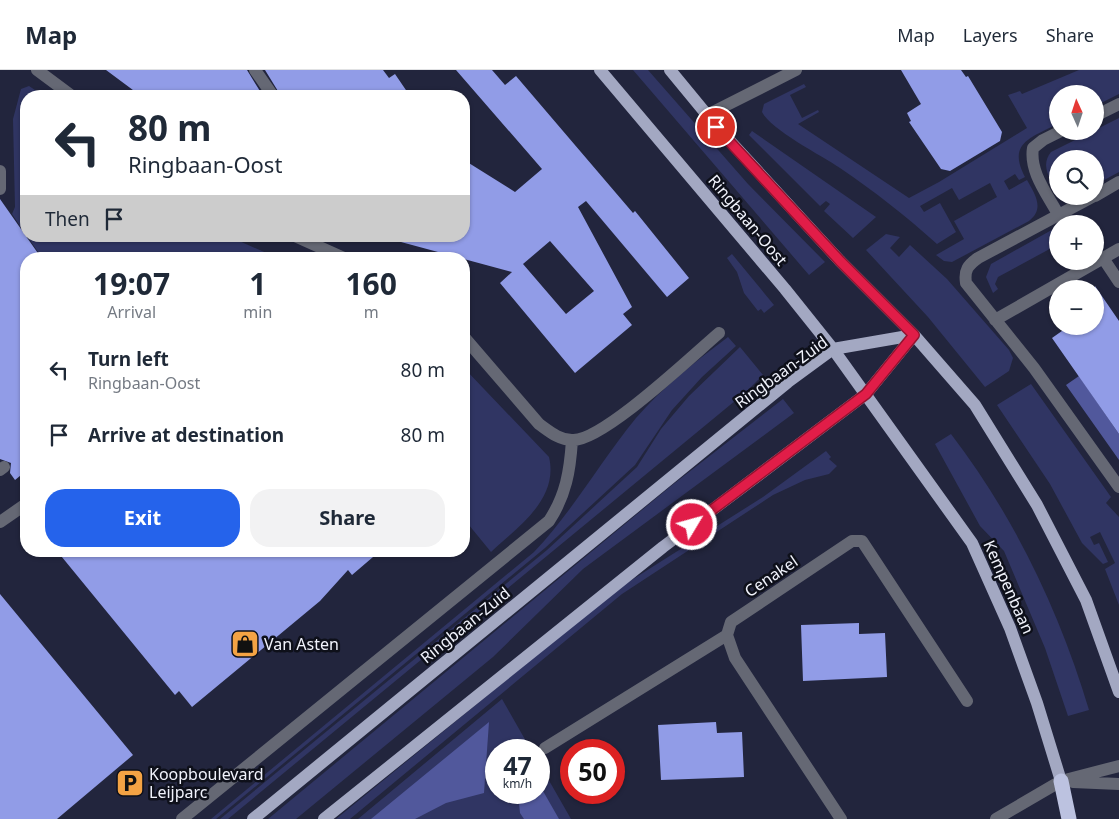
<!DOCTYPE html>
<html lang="en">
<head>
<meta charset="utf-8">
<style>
  body { margin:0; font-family:"Noto Sans",sans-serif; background:#f2f2f3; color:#1f2937; height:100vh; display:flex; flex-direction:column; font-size:19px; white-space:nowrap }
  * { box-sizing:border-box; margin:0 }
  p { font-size:16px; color:#747a83 }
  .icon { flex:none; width:28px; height:28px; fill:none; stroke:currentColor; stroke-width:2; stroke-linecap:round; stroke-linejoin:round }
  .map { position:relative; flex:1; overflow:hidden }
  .drawer { position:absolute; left:20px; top:182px; width:450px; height:305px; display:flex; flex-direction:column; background:#fff; border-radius:20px; box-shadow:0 1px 4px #0004 }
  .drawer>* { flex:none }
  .hud { position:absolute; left:20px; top:20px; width:450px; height:152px; border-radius:20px; box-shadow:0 1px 4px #0004; background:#fff; color:#1f2937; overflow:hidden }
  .needle { width:32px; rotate:357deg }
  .controls { position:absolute; left:1049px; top:15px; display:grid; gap:10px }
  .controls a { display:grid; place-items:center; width:55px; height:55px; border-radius:50%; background:#fff; box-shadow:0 1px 4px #0004; font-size:25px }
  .speed { position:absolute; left:485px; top:669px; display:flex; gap:10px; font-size:25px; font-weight:700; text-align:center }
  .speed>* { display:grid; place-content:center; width:65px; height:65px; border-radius:50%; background:#fff; box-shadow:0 1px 4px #0004; line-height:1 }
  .speed small { font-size:12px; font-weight:400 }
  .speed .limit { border:8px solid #d22; background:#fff; color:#111 }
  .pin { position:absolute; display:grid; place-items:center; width:42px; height:42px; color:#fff; margin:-21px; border:2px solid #fff; border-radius:50%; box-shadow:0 1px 5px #0007 }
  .me { position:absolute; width:55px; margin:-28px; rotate:53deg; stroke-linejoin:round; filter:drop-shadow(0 0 4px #0008) }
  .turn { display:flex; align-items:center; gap:18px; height:105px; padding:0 25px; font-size:22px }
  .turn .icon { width:65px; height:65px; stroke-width:2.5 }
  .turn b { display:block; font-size:35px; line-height:42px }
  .then { display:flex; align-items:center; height:48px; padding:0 25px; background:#0003; gap:10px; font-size:19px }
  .eta { display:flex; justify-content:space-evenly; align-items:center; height:85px; text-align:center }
  .eta b { font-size:30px; font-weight:700; line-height:35px }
  .action { display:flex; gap:10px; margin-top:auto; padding:10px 25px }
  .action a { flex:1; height:58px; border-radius:20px; background:#2563eb; color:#fff; font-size:20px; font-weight:700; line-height:58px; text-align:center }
  .action a+a { background:#f2f2f3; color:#1f2937 }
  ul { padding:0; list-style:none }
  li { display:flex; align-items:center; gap:15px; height:65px; padding:0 25px }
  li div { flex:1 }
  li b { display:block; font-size:19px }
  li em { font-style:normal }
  header { display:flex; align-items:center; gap:30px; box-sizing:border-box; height:70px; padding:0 25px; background:#fff; border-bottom:1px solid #e0e1e3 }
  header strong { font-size:24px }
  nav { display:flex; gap:28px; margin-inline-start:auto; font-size:18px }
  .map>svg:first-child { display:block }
  .green { fill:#303563 }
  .forest { fill:#51589c }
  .building { fill:#919ce7; fill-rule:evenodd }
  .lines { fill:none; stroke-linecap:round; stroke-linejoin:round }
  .minor { stroke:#656874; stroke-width:12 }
  .major { stroke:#a3a8c2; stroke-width:12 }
  .highway { stroke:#bcc2e0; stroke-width:15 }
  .route-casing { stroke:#92132f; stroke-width:12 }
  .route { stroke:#e11d48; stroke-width:9 }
  .labels { text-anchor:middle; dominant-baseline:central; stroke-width:5; stroke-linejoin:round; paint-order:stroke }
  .street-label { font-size:16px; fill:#f1f3fc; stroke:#0e101a }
  .poi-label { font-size:16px; fill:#f1f3fc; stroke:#0e101a; text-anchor:start }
</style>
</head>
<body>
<header>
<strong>Map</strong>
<nav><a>Map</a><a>Layers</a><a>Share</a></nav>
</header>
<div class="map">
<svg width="1119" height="749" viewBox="0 0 1119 749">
  <rect width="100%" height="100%" fill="#22253d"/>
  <!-- green -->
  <path class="green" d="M633,0H648L748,114L825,192L809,205Z
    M1079,0H1119V24L1095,36V24H1058L1057,54C1031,68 1007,73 1025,107L1019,110L1015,104L1004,111L1009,120L1027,110C1035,124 1045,139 1029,151L952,192L944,191L936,185L964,169L954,151L997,127L990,113L959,130L952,118L920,136L924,142L940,133L956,162L937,174C906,146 874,121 840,98C821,85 771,60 762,42L764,34L804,14L806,17L790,25L802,48L818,40L819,42L798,54L909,128L939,112L1027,58L1008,25L1020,21L1022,24Z
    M29,16L44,26H26V165L12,144L15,137L13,49L21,19Z
    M1119,48V102L1095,115V89H1058L1057,122C1050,108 1040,96 1051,82Z
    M752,61L876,147L853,168L824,141L830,134L826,131L820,136L749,65Z
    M1057,157V175L998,207L995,214L998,219L993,223L986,207L991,194Z
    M886,164L900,167L890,178L899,187L910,175L947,209L1009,280L1013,288L1009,301L985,317L928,247L866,180Z
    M27,166H228L280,189H43Z
    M732,184L774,235L764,243L761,239L758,241L744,223L737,202L727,188Z
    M728,267L736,276L702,307L672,340L635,395L545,478L216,749H211L534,482C573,441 600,392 636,348C662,318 696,291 728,267Z
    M740,277L763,305L747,321L228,749H220L547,480L637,397L661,359L689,326Z
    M464,298L549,387C559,429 518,457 491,482L464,449Z
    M1031,314L1111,427L1106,433L1119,447V535L1105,499L1115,493L1100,462L1090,467L1094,475L1099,473L1108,492L1103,494L1082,473L1050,414L997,335Z
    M783,329L794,343L583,499L493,587L296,749H268L671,416Z
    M951,364C1014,446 1060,542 1089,640L1068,646L1045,578L1004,481L980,456L935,374Z
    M826,381L831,387L829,389L837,396L829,404L805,410L773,425L622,524L350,749H336L619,518L763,427Z
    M502,629L531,680H496V722H539V693L571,749H358Z"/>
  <!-- forest -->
  <path class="forest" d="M1079,306L1119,364V390L1066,315Z
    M489,652L484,723L446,733L415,749H371Z
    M539,714L559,749H524L520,743L518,723L539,722Z"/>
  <!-- building -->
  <path class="building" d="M106,0H247L263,26H141Z
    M265,0H383L389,8L395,4L410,26H281Z
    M456,0H492L505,15L516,6L633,143L635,141L689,208L667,227L586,131L578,137L632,237L623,244L632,255L575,303L500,213L512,202L401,172V166H464V90L515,122L542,99ZM550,171L594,221L566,244L523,194Z
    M901,0H961L966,7L968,6L1002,62L1000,71L950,101L941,99L909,52L911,51L907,43L921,34Z
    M0,129L42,189H26V401L15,410L10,403L11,393L0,389Z
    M1095,216L1119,251V364L1052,268L1069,256H1095Z
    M57,481H380L352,505L348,500L320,531L192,637L179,621L175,625Z
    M0,524L133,685L57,749H0Z
    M859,553V564L885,563L887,607L803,611L801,555Z
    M716,652L717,663L742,662L744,707L661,710L658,655Z"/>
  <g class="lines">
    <!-- minor -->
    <path class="minor" d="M37,0L72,26
      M255,0L273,26
      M707,45L796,0
      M1095,46L1119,34
      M0,101V119
      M1094,126L978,188C968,195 964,200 966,213L1034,298L1119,417
      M1095,126L1119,112
      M1059,146C1048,125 1029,102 1033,78L1043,70L1061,61
      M295,166L346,189
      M1103,188L1119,212
      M995,250L1119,179
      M464,267L539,354C549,361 559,370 572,370C602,372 693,285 719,263
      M0,400L4,397
      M0,452L26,434
      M545,678L727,565
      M1073,712L1119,714
      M182,749L549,451C566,425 570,401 572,370
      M841,749L735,588L727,565L731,552L852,471H862L967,631
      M996,749L1061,711L1119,696"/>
    <!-- major -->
    <path class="major" d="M600,0L785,219L833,279L972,473L1010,558L1037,633L1061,711
      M670,0L717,57L840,191L914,265L975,335L1037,435L1086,530L1119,622
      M253,749L788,312L833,279L914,265
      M324,749L663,477L866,324L914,265"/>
    <!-- highway -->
    <path class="highway" d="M1061,711L1069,749"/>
  </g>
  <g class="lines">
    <!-- route casing -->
    <g class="route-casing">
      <path id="route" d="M692,455L866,324L914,265L840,191L716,57"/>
    </g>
    <!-- route -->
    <use href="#route" class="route"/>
  </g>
  <!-- icons -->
  <defs>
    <g id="shop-square" transform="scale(1.4375)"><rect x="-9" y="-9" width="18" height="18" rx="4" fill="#f4a344" stroke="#0e101a"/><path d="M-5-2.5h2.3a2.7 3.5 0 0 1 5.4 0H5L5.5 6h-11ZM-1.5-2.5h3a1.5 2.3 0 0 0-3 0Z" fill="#111"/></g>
    <g id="parking-square" transform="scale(1.4375)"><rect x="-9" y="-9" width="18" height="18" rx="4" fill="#f4a344" stroke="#0e101a"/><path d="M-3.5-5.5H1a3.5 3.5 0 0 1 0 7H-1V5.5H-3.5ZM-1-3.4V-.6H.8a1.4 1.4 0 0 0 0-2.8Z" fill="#111"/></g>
  </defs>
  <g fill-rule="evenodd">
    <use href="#shop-square" x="245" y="574"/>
    <use href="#parking-square" x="130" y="713"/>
  </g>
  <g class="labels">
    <!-- street labels -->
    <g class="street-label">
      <text transform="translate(748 150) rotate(50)">Ringbaan-Oost</text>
      <text transform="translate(781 302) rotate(-36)">Ringbaan-Zuid</text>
      <text transform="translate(771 506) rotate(-34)">Cenakel</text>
      <text transform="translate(1009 517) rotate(66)">Kempenbaan</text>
      <text transform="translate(465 555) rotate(-39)">Ringbaan-Zuid</text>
    </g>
    <!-- poi labels -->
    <g class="poi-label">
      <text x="264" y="574">Van Asten</text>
      <text x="149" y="704">Koopboulevard<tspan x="149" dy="18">Leijparc</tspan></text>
    </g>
  </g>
</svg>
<div class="controls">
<a><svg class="needle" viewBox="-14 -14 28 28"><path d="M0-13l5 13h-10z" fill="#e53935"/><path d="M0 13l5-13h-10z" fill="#747a83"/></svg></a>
<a><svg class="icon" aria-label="search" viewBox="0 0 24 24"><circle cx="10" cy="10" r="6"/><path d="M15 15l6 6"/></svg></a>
<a>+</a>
<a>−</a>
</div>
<div class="speed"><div>47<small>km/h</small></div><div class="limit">50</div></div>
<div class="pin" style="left:716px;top:57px;background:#d93025"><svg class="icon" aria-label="arrive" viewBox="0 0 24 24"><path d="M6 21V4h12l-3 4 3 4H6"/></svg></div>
<svg class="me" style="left:692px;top:455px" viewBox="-20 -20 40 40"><circle r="17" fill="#e11d48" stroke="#fff" stroke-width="3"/><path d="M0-11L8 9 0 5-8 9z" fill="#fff"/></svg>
<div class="hud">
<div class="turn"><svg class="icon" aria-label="left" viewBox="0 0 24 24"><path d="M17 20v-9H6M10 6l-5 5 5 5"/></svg><div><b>80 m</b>Ringbaan-Oost</div></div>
<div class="then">Then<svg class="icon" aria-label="arrive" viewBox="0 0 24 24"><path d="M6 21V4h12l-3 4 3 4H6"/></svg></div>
</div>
<section class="drawer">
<div class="eta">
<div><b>19:07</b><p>Arrival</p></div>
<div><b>1</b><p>min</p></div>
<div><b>160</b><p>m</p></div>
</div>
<ul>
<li><svg class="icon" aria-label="left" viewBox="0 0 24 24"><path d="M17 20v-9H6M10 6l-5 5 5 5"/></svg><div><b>Turn left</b><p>Ringbaan-Oost</p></div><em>80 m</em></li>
<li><svg class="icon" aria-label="arrive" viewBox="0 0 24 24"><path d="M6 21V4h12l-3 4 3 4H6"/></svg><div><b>Arrive at destination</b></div><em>80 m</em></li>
</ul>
<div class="action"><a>Exit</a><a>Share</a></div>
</section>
</div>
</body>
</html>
